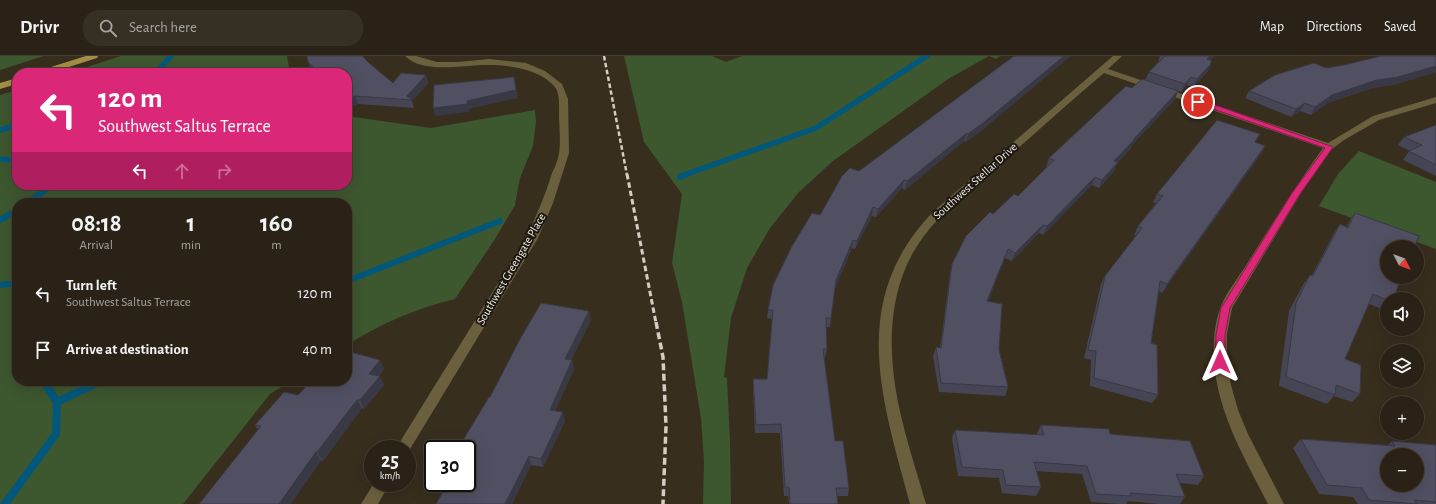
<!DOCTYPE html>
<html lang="en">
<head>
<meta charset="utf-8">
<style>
  body { margin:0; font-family:"Alegreya Sans",sans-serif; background:#362f23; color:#f1f3f6; height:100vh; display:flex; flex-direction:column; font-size:15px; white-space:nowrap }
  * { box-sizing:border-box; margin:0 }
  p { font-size:13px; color:#a5a4a1 }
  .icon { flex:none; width:22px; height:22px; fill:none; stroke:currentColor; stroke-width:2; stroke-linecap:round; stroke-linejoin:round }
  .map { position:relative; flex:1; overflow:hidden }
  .panel { position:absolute; left:12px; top:142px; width:340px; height:188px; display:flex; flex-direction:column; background:#2a2216; border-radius:16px; box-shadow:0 4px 16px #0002,0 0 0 1px #463f35 }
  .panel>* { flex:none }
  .top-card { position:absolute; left:12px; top:12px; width:340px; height:122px; border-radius:16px; box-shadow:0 4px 16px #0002,0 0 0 1px #463f35; background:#db2777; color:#fff; overflow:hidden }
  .needle { width:26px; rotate:132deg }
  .fabs { position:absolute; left:1380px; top:184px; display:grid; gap:8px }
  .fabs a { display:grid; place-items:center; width:44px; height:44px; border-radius:50%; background:#2a2216; box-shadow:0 4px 16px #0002,0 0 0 1px #463f35; font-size:20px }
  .speed { position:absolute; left:364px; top:384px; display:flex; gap:8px; font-size:20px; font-weight:700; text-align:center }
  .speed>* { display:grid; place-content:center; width:52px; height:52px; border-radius:50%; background:#2a2216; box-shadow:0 4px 16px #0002,0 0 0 1px #463f35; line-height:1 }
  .speed small { font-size:10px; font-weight:400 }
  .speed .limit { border:2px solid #111; border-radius:6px; background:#fff; color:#111 }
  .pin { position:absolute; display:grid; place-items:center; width:34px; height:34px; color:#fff; margin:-17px; border:2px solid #fff; border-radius:50%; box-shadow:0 1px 4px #0007 }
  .me { position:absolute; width:44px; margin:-22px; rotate:0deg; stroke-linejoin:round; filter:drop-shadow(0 0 3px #0008) }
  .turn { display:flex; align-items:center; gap:14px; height:84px; padding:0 20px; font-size:18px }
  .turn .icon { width:52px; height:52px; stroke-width:2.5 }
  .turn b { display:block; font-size:28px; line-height:34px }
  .lanes { display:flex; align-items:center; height:38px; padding:0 20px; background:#0003; justify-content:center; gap:20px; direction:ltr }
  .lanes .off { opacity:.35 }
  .eta { display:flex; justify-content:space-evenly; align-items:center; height:68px; text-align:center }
  .eta b { font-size:24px; font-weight:700; line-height:28px }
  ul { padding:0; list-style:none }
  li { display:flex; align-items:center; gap:12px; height:56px; padding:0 20px }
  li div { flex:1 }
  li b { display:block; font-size:15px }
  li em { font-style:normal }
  header { display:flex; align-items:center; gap:24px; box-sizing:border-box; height:56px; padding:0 20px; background:#2a2216; border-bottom:1px solid #463f35 }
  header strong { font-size:19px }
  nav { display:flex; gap:22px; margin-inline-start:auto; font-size:14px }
  .search { width:280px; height:36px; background:#362f23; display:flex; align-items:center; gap:10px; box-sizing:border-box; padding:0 14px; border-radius:16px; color:#a5a4a1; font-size:15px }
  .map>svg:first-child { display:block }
  .green { fill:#3d572f }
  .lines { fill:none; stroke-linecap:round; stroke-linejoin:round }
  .stream-far2 { stroke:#02587b; stroke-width:5.5 }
  .stream-far1 { stroke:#02587b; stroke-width:6 }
  .stream { stroke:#02587b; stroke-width:8 }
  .minor { fill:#6b603e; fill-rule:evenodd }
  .major { fill:#a58e45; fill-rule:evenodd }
  .rail-far2 { stroke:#d3cdc2; stroke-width:2.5; stroke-dasharray:4.5 2.5; stroke-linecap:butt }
  .rail-far1 { stroke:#d3cdc2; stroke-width:3; stroke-dasharray:5.5 3; stroke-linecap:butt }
  .rail { stroke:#d3cdc2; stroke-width:3.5; stroke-dasharray:7 3.5; stroke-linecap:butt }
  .wall { fill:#464555 }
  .shaded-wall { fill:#393845 }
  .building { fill:#515063; stroke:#393845; fill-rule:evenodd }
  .route { fill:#db2777; stroke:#8e194d }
  .labels { text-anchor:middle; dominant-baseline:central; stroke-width:4; stroke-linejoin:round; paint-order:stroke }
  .street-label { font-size:12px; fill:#f1ebe1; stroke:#1c1710 }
</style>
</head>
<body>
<header>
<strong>Drivr</strong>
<div class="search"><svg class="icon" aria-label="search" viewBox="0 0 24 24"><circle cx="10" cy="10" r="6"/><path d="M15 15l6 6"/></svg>Search here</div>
<nav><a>Map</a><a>Directions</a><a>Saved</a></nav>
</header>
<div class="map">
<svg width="1436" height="448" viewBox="0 0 1436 448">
  <rect width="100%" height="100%" fill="#382e1e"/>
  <!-- green -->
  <path class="green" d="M0,0H44L0,14Z
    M121,0H287L290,17H68Z
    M624,0H712L726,6L742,0H1000L996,3L989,0L948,23L916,46L833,105L799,136L770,172L747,212L731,262L724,321L727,322L730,386L731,448H703L704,405L701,362L682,246L672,207L682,138L644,86Z
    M17,34V129H347V60L431,72L535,54L536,66L533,90L520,122L515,149L495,183L455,243C417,252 380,268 347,289V147H17V325H291L270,338L183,448H0V39Z
    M1359,95L1436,126V193L1319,150L1338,118Z"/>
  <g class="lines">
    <!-- stream-far2 -->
    <path class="stream-far2" d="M156,17L171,0
      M0,74L17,69
      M0,103L11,104L17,102
      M684,119L816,72L927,0"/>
    <!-- stream-far1 -->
    <path class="stream-far1" d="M680,121L687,118
      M27,147L53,129
      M0,164L17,154
      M347,225L500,165
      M0,229L17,227"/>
    <!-- stream -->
    <path class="stream" d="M57,346L101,325
      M5,448L56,378L57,346L46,329V325"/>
    <!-- minor -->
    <path class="minor" d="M405,0H416L437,6H458L489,3L526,7L545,15L562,28L568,43L569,97L553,147L538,182L407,398V393H396L398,389L526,182C536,161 545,140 552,117C555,111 558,104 559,97C561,85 559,70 559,57C559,49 560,38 555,31C541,14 510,9 490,9C467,8 423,19 405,0Z
      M1113,0H1122L1108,13L1328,87L1373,60L1436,41V47L1379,64L1344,84L1332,93L1301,137L1232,252L1227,278V304L1231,329L1238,354L1248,378L1284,448H1268C1245,403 1217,356 1214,304C1213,288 1214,269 1220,253C1224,240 1237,223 1245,211C1270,171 1295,131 1323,92L1104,17C1063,52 1023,88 983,123C959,144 934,163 917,190C897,221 890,261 892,298C894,349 912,399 926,448H910C882,343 847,244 934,155Z
      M374,427H390L378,448H361Z"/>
    <!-- major -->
    <path class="major" d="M86,0H98L97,2L50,17H37L38,15Z
      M17,22V28L0,33V27Z"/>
    <!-- rail-far2 -->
    <path class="rail-far2" d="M604,0L627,119"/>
    <!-- rail-far1 -->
    <path class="rail-far1" d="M627,118L656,267"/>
    <!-- rail -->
    <path class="rail" d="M656,266L663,301L666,370L663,448"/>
  </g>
  <!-- wall -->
  <path class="wall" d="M1014,0L986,71L966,86L964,85L905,134L902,132L876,161L872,160L855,193L852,192L835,232L830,271H826L827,293L825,302H824L835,385L849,432L848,440H837L838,448H789L788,440H784L780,377H755L753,332V323H767L772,263L767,262L768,254L820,159L859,115Z
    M1160,0H1214L1210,4L1211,7V8L1208,15L1193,31L1187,29L1181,36L1178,35L1175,43L1132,89L1131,92L1118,106L1114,115L1099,132L1092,129L1043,179L1039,177L1012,205L1005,202L988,245L1008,331L1005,340L939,336L933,300L936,291L940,292L950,217L952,208L993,158L1018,140L1047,111H1046L1049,102L1132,32L1145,24L1149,16L1158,6Z
    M1436,0V16L1393,29L1372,32L1328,47L1311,59L1300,55L1291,61L1245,42L1249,35L1326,12Z
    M308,6L369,7L393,27L426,19L428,27L412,45L414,52L358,48L350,51L347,50V17H314L311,13Z
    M1436,69V120L1403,104L1409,95H1410L1398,89L1404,81Z
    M1256,86L1265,90L1261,98L1162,237L1159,235L1151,287L1158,339L1152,347L1090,330L1091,304L1084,302L1101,228L1105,220L1136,180L1134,179L1138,170L1156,147L1153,146L1157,138Z
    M1355,157L1387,243V252L1385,254L1369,248L1345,303L1360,338L1352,346L1334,340L1327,348L1279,330L1289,255L1304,227L1310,219H1312L1334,177L1340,168L1347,171L1349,166Z
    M591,264L571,304H572L574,313L555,355L565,365L543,411L531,409L512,448H436L467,427V393H465L462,386L490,341Z
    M380,304L384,313L379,320L384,329L364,353L362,352L323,405L258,374L255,369Z
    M1041,369L1110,378L1204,420L1198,429L1180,427L1185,441L1180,448H1159L1128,445L1126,448H1120L1091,446L1082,418L1036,415L1041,431L1036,440L1002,437L999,422L958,420L952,382L955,374L1037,379V377Z
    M1301,383L1388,389L1392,385L1436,389V448H1358L1353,441L1319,438L1293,392Z"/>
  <!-- shaded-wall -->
  <path class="shaded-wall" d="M1064,0H1071L986,71L966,86L968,78Z
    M1210,0H1214L1204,11L1207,3Z
    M1212,5L1210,9L1211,8L1208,15L1193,31L1197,23Z
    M1436,10V16L1393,29L1372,32L1328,47L1311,59L1315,51L1332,39L1377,24Z
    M426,19L428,27L412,45L407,40Z
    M514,21L518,42L469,53V56L435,60L433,52Z
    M1191,21L1187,29L1181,36L1185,28Z
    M1178,35L1175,43L1132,89L1131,92L1111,113L1114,105L1133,84Z
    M355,40L358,48L350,51L347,43Z
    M1305,47L1300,55L1291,61L1296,53Z
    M967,77L964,85L905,134L907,125Z
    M1265,90L1261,98L1162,237L1167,228Z
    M1118,106L1114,115L1099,132L1102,124Z
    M1095,121L1092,129L1043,179L1047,170Z
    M904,124L902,132L876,161L878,153Z
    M873,151L872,160L855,193L857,185Z
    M1043,169L1039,177L1012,205L1015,197Z
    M853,184L852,192L835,233L836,224Z
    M1008,193L1005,202L985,254L987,245Z
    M589,255L591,264L567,312L565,303Z
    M380,304L384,313L373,326L369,318Z
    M572,304L574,313L552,362L550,354Z
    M380,320L384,329L364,353L360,344Z
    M357,344L362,352L323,405L317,396Z
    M563,356L565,365L543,411L541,403Z
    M316,396L321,405L291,448H279Z
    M529,400L531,409L512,448H505Z"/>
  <!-- building -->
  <path class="building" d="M307,0H362L369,7L393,27L401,17L426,19L407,40L412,44L355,40L347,43V17H319L308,6Z
    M1014,0H1064L988,63L968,78L967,77L907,125L904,124L878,153L873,151L857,185L853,184L836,224L831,262H826L827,293H823L835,385H843L849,432H836L838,448H790L789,431H785L781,368L756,369L753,323H767L773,254H768L773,229L792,190L812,157L820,159L842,120L850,112L859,115Z
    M1165,0H1210L1207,3L1212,5L1210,7L1211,8L1197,23L1191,21L1185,28L1149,16Z
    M1381,0H1436V10L1398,21L1377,24L1332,39L1315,51L1305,47L1296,53L1249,35L1275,19L1314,7L1326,12L1344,9Z
    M514,21L516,34L467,45V48L433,52L434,29Z
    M1142,23L1178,35L1133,84H1134L1114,105L1118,106L1102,124L1095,121L1047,170L1043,169L1015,197L1008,193L987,245L1002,248L999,294L1008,331L941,327L936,291L941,292L952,208L966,180L990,156L993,158L1014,138L1018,140L1054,104L1049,102L1126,30L1132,32Z
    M1217,64L1260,78L1255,86L1265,90L1167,228L1160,225L1151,287L1157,289L1158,339L1094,322L1096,295L1088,294L1105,220L1142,172L1138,170L1163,140L1157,138Z
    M1436,69V109L1409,95L1422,89L1404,81Z
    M1355,157L1419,180L1414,191H1387V221H1402L1393,243H1387V244L1373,238L1345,303L1361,309L1360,338L1336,329L1335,339L1286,321L1296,247L1310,219L1313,220L1340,168L1348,172Z
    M541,247L589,255L565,303L572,304L550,354L563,356L541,403L529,400L505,448H436L448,427H467V394L471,387L462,386L489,341H490L520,283Z
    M347,295L380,304L369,318L380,320L360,344H357L317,396H316L279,448H199L261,370L255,369L284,336L298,339L311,325H347Z
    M1041,369L1109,373L1110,378L1190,385L1204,420L1176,418L1185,441L1130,437L1131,440L1096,438L1087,410L1034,406L1041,431L1006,429L1003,414L962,411L955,374L1044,379Z
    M1301,383L1395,390L1392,385L1436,389V446L1414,444L1417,448L1369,444L1362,432L1327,429ZM1387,399H1417V429H1387Z"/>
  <!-- route -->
  <path class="route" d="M1196,44H1201L1333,91L1300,138L1230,252L1225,279V306L1224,308H1217L1215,306L1216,279L1221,252L1292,137L1325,92L1196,47Z"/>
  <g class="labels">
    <!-- street labels -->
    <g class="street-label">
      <text transform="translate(975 125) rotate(-42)">Southwest Stellar Drive</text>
      <text transform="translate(511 213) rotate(-60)">Southwest Greengate Place</text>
    </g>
  </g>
</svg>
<div class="fabs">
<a><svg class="needle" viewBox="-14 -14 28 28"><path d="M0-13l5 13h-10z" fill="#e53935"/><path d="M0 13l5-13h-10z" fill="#a5a4a1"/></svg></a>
<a><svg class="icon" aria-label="sound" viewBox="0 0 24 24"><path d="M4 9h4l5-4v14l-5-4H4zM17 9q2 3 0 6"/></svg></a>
<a><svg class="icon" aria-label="layers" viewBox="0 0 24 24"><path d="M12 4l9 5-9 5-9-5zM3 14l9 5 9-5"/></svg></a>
<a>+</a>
<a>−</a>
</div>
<div class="speed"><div>25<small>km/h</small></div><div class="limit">30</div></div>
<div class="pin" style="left:1198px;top:46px;background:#d93025"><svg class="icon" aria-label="arrive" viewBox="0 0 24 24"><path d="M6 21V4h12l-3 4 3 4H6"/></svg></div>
<svg class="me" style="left:1220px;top:306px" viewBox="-20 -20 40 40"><path d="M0-17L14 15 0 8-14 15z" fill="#db2777" stroke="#fff" stroke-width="4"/></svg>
<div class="top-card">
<div class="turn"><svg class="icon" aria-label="left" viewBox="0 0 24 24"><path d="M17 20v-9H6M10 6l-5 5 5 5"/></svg><div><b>120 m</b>Southwest Saltus Terrace</div></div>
<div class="lanes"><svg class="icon" aria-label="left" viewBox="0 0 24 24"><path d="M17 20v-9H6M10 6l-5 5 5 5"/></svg><svg class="icon off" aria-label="ahead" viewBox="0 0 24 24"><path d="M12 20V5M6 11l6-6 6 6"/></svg><svg class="icon off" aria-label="right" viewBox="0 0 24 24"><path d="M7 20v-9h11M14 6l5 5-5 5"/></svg></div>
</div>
<section class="panel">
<div class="eta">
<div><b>08:18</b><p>Arrival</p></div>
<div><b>1</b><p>min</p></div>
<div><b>160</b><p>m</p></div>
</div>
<ul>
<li><svg class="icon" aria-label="left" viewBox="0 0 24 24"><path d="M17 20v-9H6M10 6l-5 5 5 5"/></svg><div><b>Turn left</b><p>Southwest Saltus Terrace</p></div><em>120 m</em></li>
<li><svg class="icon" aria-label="arrive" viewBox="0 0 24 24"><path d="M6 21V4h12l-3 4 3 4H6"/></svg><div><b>Arrive at destination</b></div><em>40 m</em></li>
</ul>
</section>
</div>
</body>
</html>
